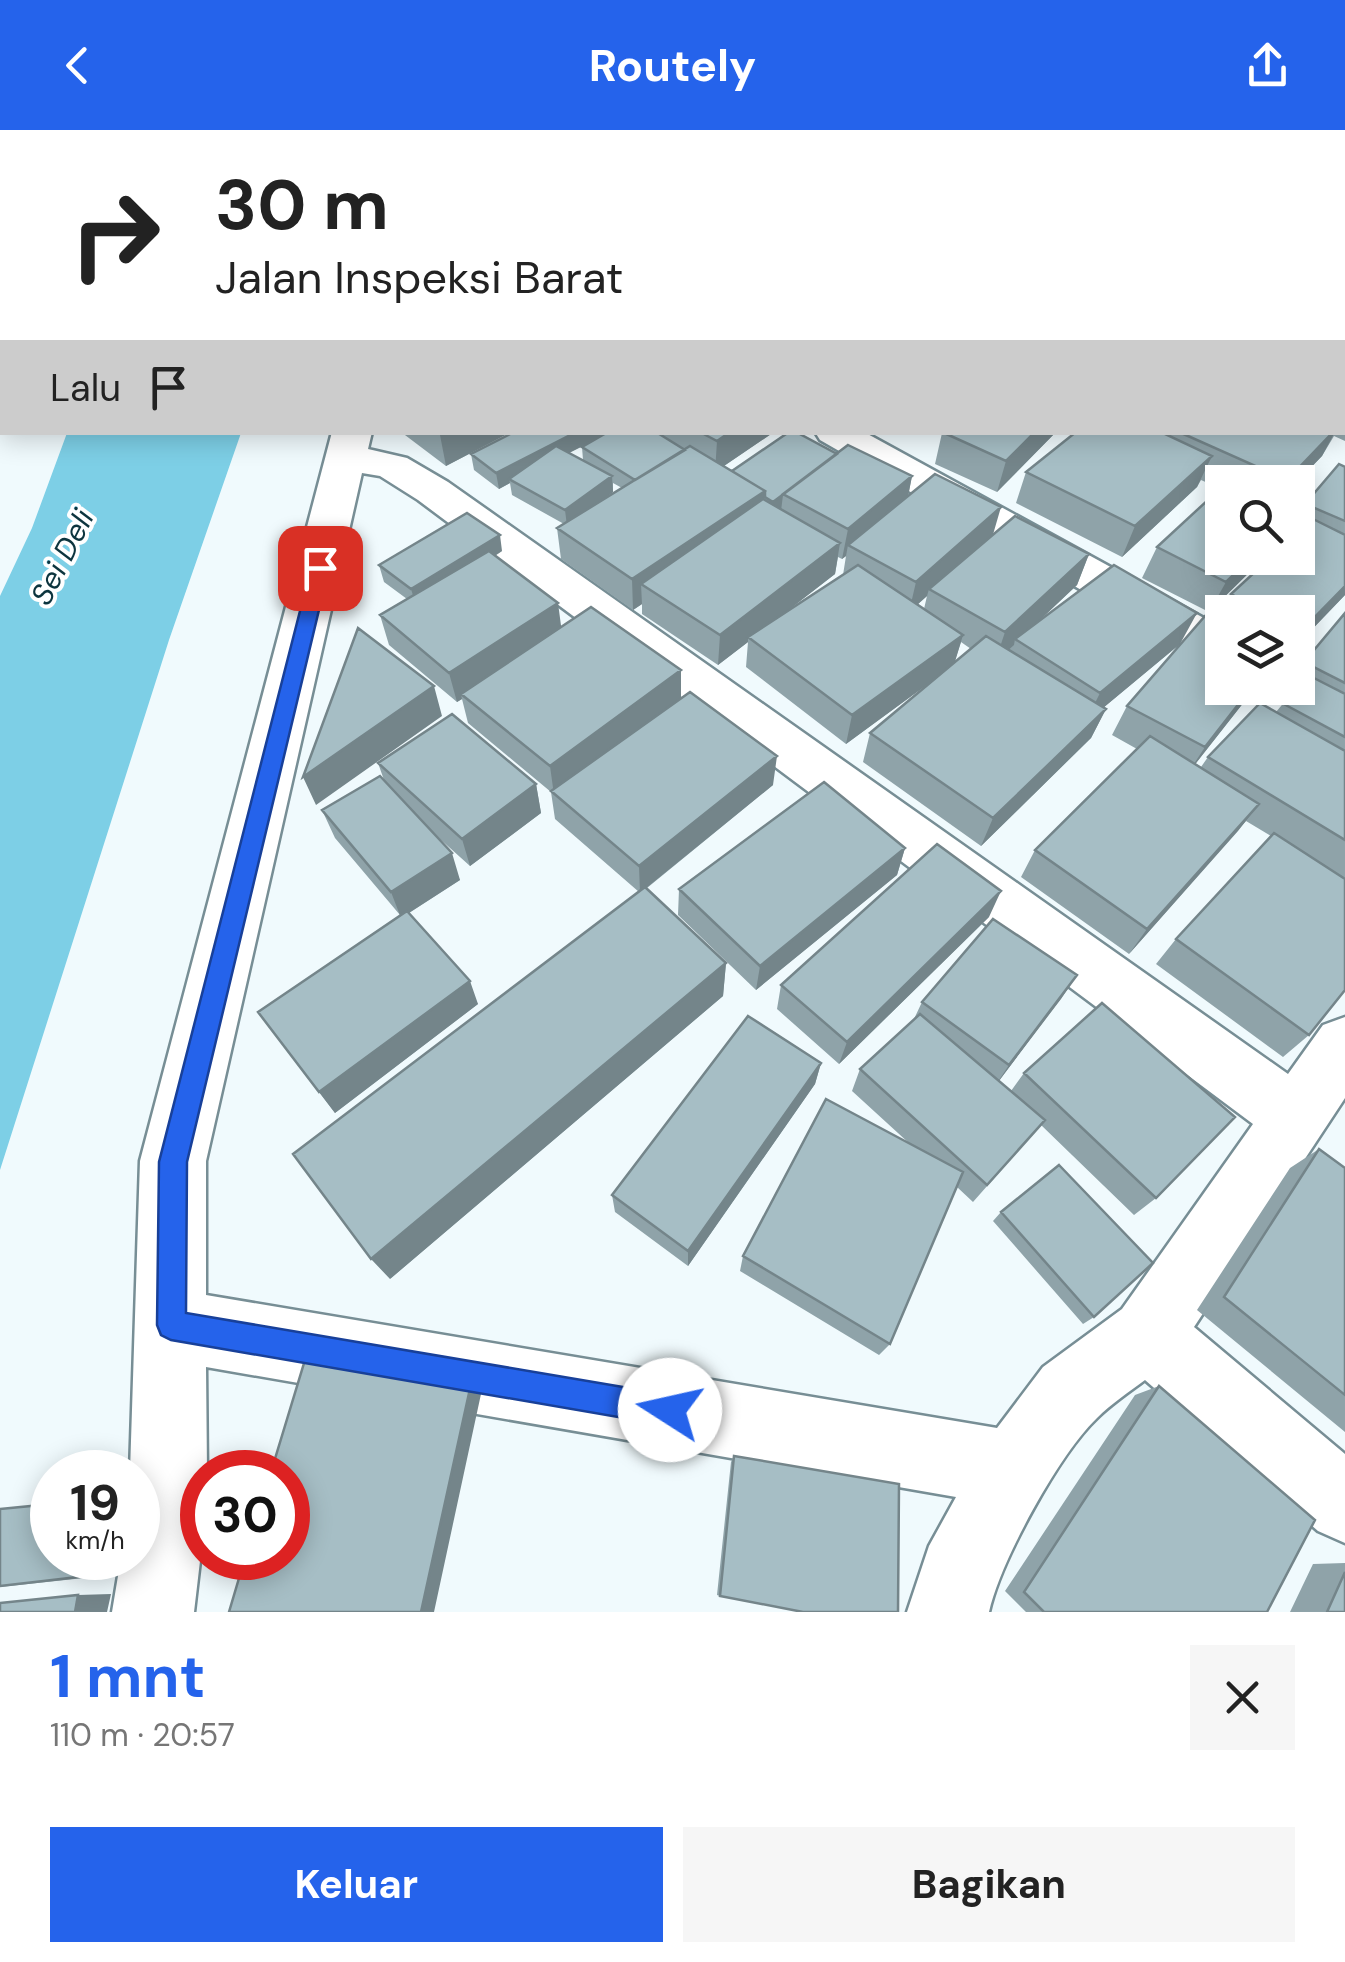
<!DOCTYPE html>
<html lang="id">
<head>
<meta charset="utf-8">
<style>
  body { margin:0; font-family:"DM Sans",sans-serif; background:#f6f6f6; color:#222; height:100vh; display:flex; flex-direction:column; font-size:38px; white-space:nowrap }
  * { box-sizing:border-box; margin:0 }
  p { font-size:32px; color:#767676 }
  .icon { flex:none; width:55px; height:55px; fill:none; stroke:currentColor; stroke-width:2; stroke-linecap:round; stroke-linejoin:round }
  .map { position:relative; height:1482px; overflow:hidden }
  .panel { display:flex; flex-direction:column; background:#fff; flex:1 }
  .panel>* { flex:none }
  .guide { position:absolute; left:0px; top:0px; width:1345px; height:305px; box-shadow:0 5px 25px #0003; background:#fff; color:#222; overflow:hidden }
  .tools { position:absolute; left:1205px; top:335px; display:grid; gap:20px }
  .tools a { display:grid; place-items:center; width:110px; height:110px; border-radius:0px; background:#fff; box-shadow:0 5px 25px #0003; font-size:50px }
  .speed { position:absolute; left:30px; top:1320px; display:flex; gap:20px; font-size:50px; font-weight:700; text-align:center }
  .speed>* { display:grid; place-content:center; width:130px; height:130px; border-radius:50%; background:#fff; box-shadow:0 5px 25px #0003; line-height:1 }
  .speed small { font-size:25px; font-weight:400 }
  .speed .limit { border:15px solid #d22; background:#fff; color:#111 }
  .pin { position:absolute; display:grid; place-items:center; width:85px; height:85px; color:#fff; margin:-42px; border-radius:20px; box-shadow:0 5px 15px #0006 }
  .me { position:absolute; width:110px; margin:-55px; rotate:280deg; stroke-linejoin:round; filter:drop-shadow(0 0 8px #0008) }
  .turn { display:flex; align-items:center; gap:35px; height:210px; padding:0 50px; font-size:45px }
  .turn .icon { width:130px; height:130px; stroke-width:2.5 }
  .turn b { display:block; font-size:70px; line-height:85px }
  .then { display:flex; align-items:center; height:95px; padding:0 50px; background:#0003; gap:20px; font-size:38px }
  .round { display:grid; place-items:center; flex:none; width:105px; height:105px; border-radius:0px; background:#f6f6f6 }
  .summary { display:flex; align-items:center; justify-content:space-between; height:170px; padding:0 50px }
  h1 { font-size:60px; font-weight:700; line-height:75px; color:#2563eb }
  .button { display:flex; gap:20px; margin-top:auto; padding:20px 50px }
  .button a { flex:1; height:115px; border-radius:0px; background:#2563eb; color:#fff; font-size:40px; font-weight:700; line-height:115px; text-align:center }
  .button a+a { background:#f6f6f6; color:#222 }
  header { display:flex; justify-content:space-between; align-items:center; height:130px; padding:0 50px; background:#2563eb; color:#fff; font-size:45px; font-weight:700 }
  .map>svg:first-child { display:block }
  .water { fill:#7dcfe6 }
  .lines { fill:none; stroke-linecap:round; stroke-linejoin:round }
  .minor-casing { stroke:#778e95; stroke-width:5 }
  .minor { fill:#fff; fill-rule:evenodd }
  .wall { fill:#8fa3a9; fill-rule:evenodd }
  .shaded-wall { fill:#74858a }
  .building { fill:#a6bec5; stroke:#74858a; stroke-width:2.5 }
  .route { fill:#2563eb; stroke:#184099; stroke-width:2.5 }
  .labels { text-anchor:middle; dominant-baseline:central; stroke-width:8; stroke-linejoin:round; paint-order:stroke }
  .far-water-label { font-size:30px; font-style:italic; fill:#0c343e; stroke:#fff }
</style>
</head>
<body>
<header><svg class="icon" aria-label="back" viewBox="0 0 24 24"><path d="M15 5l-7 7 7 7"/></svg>Routely<svg class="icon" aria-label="share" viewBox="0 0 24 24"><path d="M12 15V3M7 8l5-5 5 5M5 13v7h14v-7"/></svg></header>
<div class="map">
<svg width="1345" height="1482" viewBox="0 0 1345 1482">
  <rect width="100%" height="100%" fill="#f0fafd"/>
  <!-- water -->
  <path class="water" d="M67,303H241L169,510L0,1040V466L32,398Z"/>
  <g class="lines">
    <!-- minor casing -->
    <g class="minor-casing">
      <path id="minor" d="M292,0H321L322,2H293Z
        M783,0H816L817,2H784Z
        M1342,209L1345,210V232L1342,231Z
        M332,302H372L368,319L407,328L448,352L1288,944L1323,895L1345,887V968L1194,1197L1345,1324V1413L1318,1401L1145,1250C1129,1262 1111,1274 1097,1288C1059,1324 1000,1432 989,1482H907L929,1416L956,1367L206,1237L207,1342H202V1414L194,1482H112L121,1428H138V1342H130L140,1031ZM362,343L380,346L418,370L1253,994L1122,1179L1043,1237L997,1298L206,1165V1031Z
        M815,302H864L1222,498V536L1205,531L820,310Z"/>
    </g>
    <!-- minor -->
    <use href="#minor" class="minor"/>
  </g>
  <!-- wall -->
  <path class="wall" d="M388,0H484V2H393Z
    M498,0H630V2H498Z
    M873,0H1094L1102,2H873Z
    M1274,0H1345V24L1343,25H1345V167L1342,170V2H1272Z
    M1345,245V311L1334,306L1322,326L1297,352H1222V428H1264L1209,482L1142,448L1157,417L1221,359L1201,350L1197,357L1122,427L1016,373L1026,342L1076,302H1342V247Z
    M401,302H511L446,336Z
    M514,302H774L724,336L732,341L837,324L912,346L908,366L992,405L1089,424L1077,455L1034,495L1180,514L1104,577L1106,579L1091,608L981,716L863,632L870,603L937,547L846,614L746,537L748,512L718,535L642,484V474L633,480L561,429L557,398L564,394L512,365L510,353L499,359L474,340L471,324ZM597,309L582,317L583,330L569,323ZM613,353L622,358L600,372L613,362ZM846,426L843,445L786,482L835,444L838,427L842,429ZM927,466L924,479L917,475ZM961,512L971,519L954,533Z
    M1056,302L997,362L935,334L942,303Z
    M1345,337V465L1298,514V482H1222V558H1255L1195,634L1201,637L1208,627L1276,582L1301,552L1298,550V541L1304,532L1345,483V860L1309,905L1283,927L1156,834L1176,809L1271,706L1246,691L1129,824L1021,747L1035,720L1137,619L1112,605L1127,576L1216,491L1231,464L1298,428V370L1305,374Z
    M502,421L495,426L561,497L681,568L773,655L647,758L726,833L723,866L390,1149L639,762L555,689L551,662L468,593L462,569L457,572L389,515L380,485L407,469L384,452L379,435Z
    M378,633L536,654L541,683L470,736L430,700L460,750L409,783L478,874L335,983L258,882L400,785L335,708L322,680L384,650Z
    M905,718L897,745L756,860L678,785L679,759Z
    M989,787L839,934L777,879L781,855Z
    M1077,845L999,951L1011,961L1024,943L1156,1068L1134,1085L1041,995L973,1072L957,1057L890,1214L879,1225L740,1141L743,1126L910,1014L852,961L860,939L914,889L922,872Z
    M821,933L815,954L688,1136L615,1082L612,1065Z
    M1319,1019L1345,1038V1302L1197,1180L1290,1038Z
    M1001,1082L1094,1187L1083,1194L993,1091Z
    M1159,1256L1267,1482H1026L1005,1461L1135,1265Z
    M734,1326L720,1466L717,1465L731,1332Z
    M0,1379L52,1428H114L112,1445L0,1457Z
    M1345,1433V1482H1290L1313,1434Z"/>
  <!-- shaded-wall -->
  <path class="shaded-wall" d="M592,0H630V2H585Z
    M776,0H797V2H771Z
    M1035,0H1053L1052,2H1030Z
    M1345,3V24L1342,25V5Z
    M0,71H2V88H0Z
    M0,128H2V145H0Z
    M2,239V301L0,296V244Z
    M444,302H511L446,336L440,305Z
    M576,302H610L514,351L509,349L510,353L499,359L496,343Z
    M730,302H774L715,342L717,311Z
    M1035,302H1056L997,362L1006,331Z
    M1333,302H1335L1322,326L1297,352H1286Z
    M1212,326L1197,357L1122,427L1135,396Z
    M612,346L613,362L567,396L565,380Z
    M912,346L906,377L848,415L846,426L842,429L848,399Z
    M765,361L763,392L641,454L642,474L633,480L632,449Z
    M783,365L781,381L772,388L773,372Z
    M1001,377L992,408L929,459L927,466L909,482L916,452Z
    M500,405L502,421L416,475L411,459Z
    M840,413L835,444L751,509L748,507V512L718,535L720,505Z
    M1089,424L1077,455L1018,511L1015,509L1014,515L995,532L1005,502Z
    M1251,428H1264L1209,482L1226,452Z
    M1345,456V465L1298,514V506L1301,501Z
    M558,473L562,503L461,564L462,569L457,572L449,543Z
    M1197,483L1180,514L1085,593L1100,563Z
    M963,505L954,535L846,614L852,585Z
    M681,540V570L554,665L550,636Z
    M434,556L442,586L316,675L303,647Z
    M1251,558H1255L1186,646L1205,617Z
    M1106,579L1091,608L981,716L993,688Z
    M777,626L773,655L640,763L639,736Z
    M536,654L541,683L470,736L462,709Z
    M1259,674L1238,701L1129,824L1147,799Z
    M905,718L897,745L756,860L760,836Z
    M452,723L460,750L401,788L391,762Z
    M1001,761L989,787L839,934L847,912Z
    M726,833L723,866L390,1149L371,1129Z
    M1077,845L1061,869L995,956L1009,935Z
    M470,851L478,874L335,983L319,962Z
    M821,933L815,954L688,1136V1121Z
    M471,1254L481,1264L434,1482H421Z
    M98,1428H114L112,1445H95Z
    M111,1464L107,1482H75L78,1465Z"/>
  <!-- building -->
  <path class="building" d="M410,0H483L475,2H415Z
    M499,0H529L534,2H505Z
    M570,0H592L585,2H575Z
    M698,0H776L771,2H694Z
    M911,0H939L935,2H918Z
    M949,0H1035L1030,2H944Z
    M1060,0H1094L1102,2H1056Z
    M1117,0H1187L1182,2H1112Z
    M1190,0H1245L1252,2H1185Z
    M1322,0H1345V3L1342,5V2H1330Z
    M1342,25H1345V67H1342Z
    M0,36H2V71H0Z
    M0,93H2V128H0Z
    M1342,116L1345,117V159L1342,161Z
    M0,208H2V239L0,244Z
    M1345,245V272L1342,270V247Z
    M514,302H576L496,343L471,324Z
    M608,302H656L685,320L635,350L582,317Z
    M700,302H730L717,311Z
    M789,302H796L837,324L773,372L765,367V361L732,341Z
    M942,302H1035L1006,331Z
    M1076,302H1161L1212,326L1135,396L1026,342Z
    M1179,302H1333L1287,350Z
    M848,315L912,346L848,399L783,364Z
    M556,316L612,346L565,380L509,349Z
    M690,316L765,361L632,449L557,398Z
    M1339,334L1345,337V391L1305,374Z
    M1238,343L1259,352H1227Z
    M935,344L1001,377L916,452L848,415Z
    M1222,357V428H1251L1226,452L1157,417Z
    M763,369L840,413L720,505L641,454Z
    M1298,370L1305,374L1298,381Z
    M467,383L500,405L411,459L379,435Z
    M1015,386L1089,424L1005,502L929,459Z
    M1311,388L1345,405V456L1301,501L1298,500V482H1265L1231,464L1270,428H1298V401Z
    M489,421L558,473L449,543L380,485Z
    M858,435L963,505L852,585L748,507Z
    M1114,435L1197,483L1100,563L1015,509Z
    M591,477L681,540L550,636L461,564Z
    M1345,483V553L1304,532Z
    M1205,486L1222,494V558H1251L1205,617L1127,576Z
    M358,498L434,556L303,647Z
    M986,506L1106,579L993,688L870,603Z
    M1308,545L1345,564V607L1282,573Z
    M690,562L777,626L639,736L551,661Z
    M1260,573L1345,621V710L1208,627Z
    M452,584L536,654L462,709L378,633Z
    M1150,606L1259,674L1147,799L1035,720Z
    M380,646L452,723L391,762L322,680Z
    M824,652L905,718L760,836L679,759Z
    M1274,703L1345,749V860L1309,905L1176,809Z
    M937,714L1001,761L847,912L781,855Z
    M645,757L726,833L371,1129L293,1024Z
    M407,781L470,851L319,962L258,882Z
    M993,789L1077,845L1009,935L922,872Z
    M1102,873L1235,987L1156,1068L1024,943Z
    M920,884L1045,990L987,1055L860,939Z
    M748,886L821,933L688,1121L612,1065Z
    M826,969L963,1042L890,1214L743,1126Z
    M1319,1019L1345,1038V1265L1224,1167Z
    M1059,1035L1153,1133L1094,1187L1001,1082Z
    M305,1230L471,1254L421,1482H229L245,1428H288V1342H271Z
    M1159,1256L1315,1390L1267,1482H1044L1024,1462Z
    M734,1326L899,1354L898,1482H803L720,1466Z
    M52,1374V1428H98L95,1445L0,1456V1379Z
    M1345,1442V1482H1327Z
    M78,1465L75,1482H0V1473Z"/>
  <!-- route -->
  <path class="route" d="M320,432L329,438L187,1032L186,1183L670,1265L680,1269L685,1280L680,1291L670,1296L171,1210L161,1205L157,1195L159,1032L311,438Z"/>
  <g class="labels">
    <!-- far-water labels -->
    <g class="far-water-label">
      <text transform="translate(62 427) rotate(-63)">Sei Deli</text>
    </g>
  </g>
</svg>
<div class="tools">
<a><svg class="icon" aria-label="search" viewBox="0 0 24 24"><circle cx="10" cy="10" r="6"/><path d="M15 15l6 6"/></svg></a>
<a><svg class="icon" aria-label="layers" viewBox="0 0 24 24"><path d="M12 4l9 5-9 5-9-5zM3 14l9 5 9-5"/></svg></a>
</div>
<div class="speed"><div>19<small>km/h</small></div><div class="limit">30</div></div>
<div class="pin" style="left:320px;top:438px;background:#d93025"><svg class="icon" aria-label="arrive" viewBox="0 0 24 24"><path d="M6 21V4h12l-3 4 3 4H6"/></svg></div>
<svg class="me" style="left:670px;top:1280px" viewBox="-20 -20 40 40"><circle r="19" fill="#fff"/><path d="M0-13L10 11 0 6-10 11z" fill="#2563eb"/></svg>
<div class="guide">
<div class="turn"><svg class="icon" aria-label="right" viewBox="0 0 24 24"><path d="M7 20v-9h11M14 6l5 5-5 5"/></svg><div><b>30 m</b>Jalan Inspeksi Barat</div></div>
<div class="then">Lalu<svg class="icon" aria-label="arrive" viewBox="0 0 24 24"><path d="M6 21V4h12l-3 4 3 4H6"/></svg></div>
</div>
</div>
<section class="panel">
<div class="summary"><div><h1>1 mnt</h1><p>110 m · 20:57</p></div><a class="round"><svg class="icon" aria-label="close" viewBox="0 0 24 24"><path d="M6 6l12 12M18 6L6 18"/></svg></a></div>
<div class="button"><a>Keluar</a><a>Bagikan</a></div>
</section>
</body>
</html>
